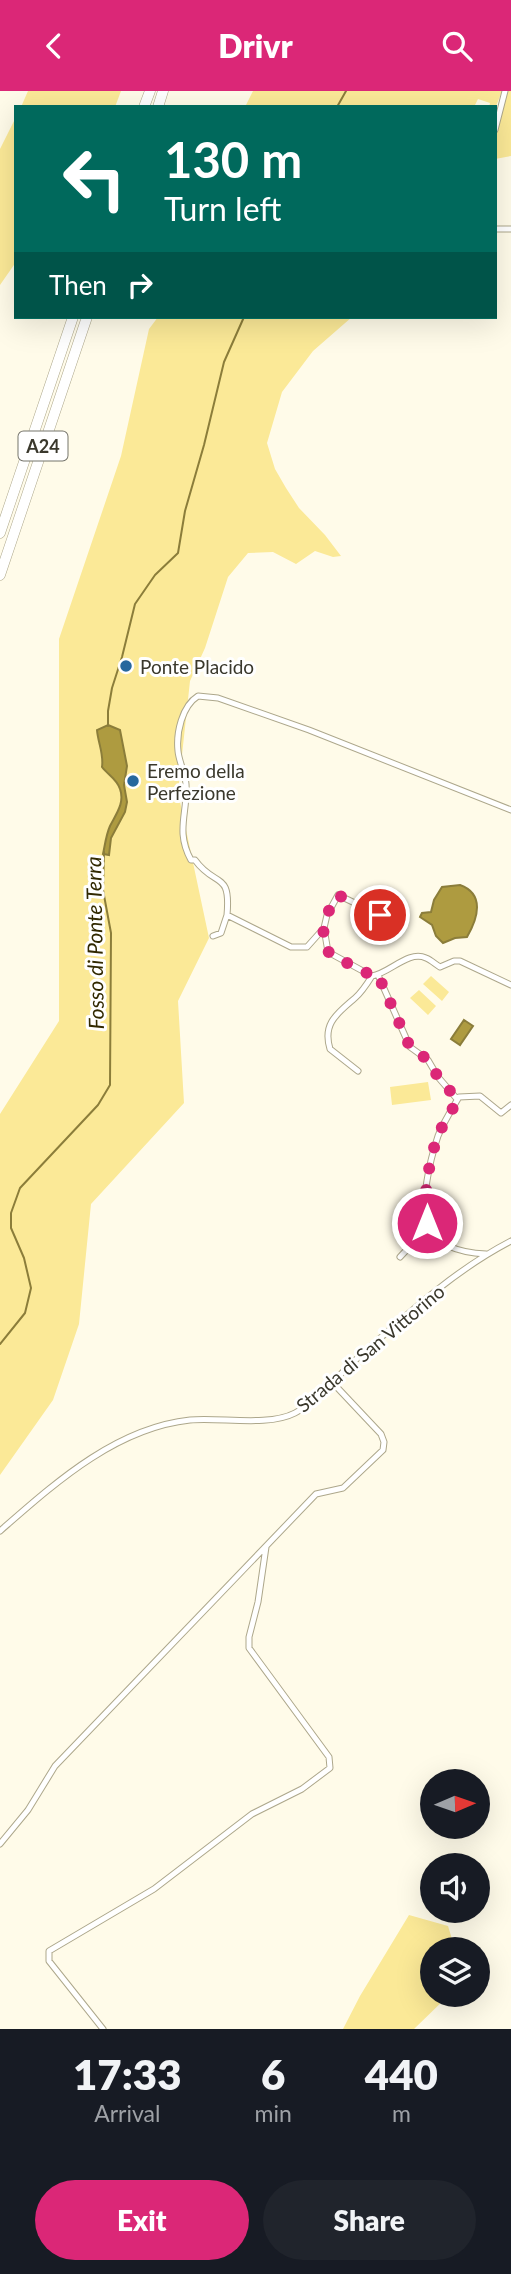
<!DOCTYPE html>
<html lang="en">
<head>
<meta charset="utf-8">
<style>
  body { margin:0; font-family:Lato,sans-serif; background:#20242c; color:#f1f3f6; height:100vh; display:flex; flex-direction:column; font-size:26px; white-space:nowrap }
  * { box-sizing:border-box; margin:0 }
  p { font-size:23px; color:#9ea1a6 }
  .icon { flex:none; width:38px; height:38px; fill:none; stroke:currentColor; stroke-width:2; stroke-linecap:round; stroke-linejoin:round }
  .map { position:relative; height:1938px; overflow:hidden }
  .details { display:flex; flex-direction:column; background:#171b24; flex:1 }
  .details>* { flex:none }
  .banner { position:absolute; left:14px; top:14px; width:483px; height:214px; border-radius:0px; box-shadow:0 7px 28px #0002; background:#00695c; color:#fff; overflow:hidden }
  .needle { width:46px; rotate:88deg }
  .buttons { position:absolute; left:420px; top:1678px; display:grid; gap:14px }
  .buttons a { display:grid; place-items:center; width:70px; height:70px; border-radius:50%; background:#171b24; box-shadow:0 7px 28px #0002; font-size:35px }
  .pin { position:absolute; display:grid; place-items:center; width:60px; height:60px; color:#fff; margin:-30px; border:4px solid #fff; border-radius:50%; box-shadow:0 2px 7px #0007 }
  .me { position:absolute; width:77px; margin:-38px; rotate:0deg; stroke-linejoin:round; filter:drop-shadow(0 0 5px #0008) }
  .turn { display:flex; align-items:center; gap:24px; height:147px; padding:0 35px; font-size:32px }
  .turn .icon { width:91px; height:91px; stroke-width:2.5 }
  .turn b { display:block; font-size:49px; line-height:60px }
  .then { display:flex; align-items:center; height:66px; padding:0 35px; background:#0003; gap:14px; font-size:26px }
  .eta { display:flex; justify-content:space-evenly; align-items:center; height:119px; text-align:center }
  .eta b { font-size:42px; font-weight:800; line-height:49px }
  .primary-button { display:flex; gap:14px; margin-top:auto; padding:14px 35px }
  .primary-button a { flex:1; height:80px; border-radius:42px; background:#db2777; color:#fff; font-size:28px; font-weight:800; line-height:80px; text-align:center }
  .primary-button a+a { background:#20242c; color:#f1f3f6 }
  header { display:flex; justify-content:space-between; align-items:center; height:91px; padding:0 35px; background:#db2777; color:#fff; font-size:32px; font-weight:800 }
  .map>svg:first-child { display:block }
  .green { fill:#fbe997 }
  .water { fill:#ae9b40; stroke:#8b7d3a; stroke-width:2 }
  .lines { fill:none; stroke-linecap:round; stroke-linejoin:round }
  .stream { stroke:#8b7d3a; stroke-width:2 }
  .street-casing { stroke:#ada78b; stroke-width:7 }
  .highway-casing { stroke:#ada78b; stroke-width:11 }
  .street { stroke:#fff; stroke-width:5 }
  .highway { stroke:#fff; stroke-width:10 }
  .route { stroke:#db2777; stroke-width:12; stroke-dasharray:0 21.6 }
  .poi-dot { fill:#26679d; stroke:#fff; stroke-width:2.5 }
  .labels { text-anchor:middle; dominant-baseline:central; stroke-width:6; stroke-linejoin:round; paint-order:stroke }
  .shield { fill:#fff; stroke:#75746b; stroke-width:2 }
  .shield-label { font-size:18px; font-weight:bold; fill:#3a382c }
  .poi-label { font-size:19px; fill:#3a382c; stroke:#fff; text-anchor:start }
  .street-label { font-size:19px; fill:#3a382c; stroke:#fff }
  .water-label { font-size:21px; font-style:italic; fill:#312901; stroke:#fff }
</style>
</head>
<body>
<header><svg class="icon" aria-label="back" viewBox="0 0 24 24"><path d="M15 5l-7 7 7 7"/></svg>Drivr<svg class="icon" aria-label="search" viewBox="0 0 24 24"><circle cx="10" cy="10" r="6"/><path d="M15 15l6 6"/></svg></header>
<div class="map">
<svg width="511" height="1938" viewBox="0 0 511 1938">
  <rect width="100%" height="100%" fill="#fffbe9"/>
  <!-- green -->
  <path class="green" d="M28,0H121L115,16H21Z
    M253,0H502L495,18V16H489L490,12L478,8L474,16H245Z
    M508,0H511V65L495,68V39Z
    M16,26V171L0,194V58Z
    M158,226H352L313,260L282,301L267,352L275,378L286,397L299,417L325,444L341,465L333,466L315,460L296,473L273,461L248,462L228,486L205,557L190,590L178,701L209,847L178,910L184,1012L91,1113L79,1233L53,1309L0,1384V1023L59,930V548L121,365L149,238Z
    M431,885L449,901L442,910L423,893Z
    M419,899L436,915L428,924L410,907Z
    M428,991L431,1009L392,1014L390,996Z
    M409,1824L448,1835L452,1848L448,1858H432V1904H449L414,1938H343L360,1905Z"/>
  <!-- water -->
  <path class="water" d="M108,634L120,639L127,675L124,694L127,711L125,721L111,747L109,764L103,763C105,754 106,744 110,735C116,723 125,712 120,698C117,688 108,684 102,676C104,663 98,652 97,639Z
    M460,794C485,803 478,827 467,846L455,847L443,852L436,845L432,834L420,826L422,822L431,821L434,809L442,796Z
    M464,929L473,935L460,954L451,948Z"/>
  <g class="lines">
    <!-- stream -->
    <path class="stream" d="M337,16L346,0
      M108,635V620L112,597L122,566L135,513L155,484L178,462L185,420L204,354L224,271L244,226
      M0,1253L25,1222L31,1197L24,1167L11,1137V1122L20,1097L98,1014L110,994L111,842L103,799L104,761"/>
    <!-- street casing -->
    <g class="street-casing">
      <path id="street" d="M495,39L505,0
        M495,138H511
        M227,824C231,779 215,797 195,769H191C175,740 188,722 186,693C185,681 179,671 178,660C176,642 182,615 198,605L218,607L309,639L511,719
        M324,837L327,824L338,804L380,824L403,829
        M213,845L221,842L227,824L291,856H307L324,837L328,861L372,885C390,882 408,859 426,867C431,869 435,873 440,876L454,870H460L511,894
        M378,884L410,956L428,969L438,986L457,1008
        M358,980L330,958C322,932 338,922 355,907C362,901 367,893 372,885
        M486,1163C466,1162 439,1157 429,1137C418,1116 431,1066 438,1045C443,1032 452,1018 459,1006L480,1005L501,1022L511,1014
        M400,1166L428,1136
        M0,1440C54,1393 115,1337 190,1329C220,1326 268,1336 295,1322C316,1311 334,1289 351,1273C401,1229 451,1181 511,1150
        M0,1753L28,1719L55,1675L316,1403L343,1397L383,1359L384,1351L381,1343L332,1291
        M103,1938L49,1870V1860L154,1798L252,1723L302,1698L330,1677L329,1666L249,1557V1546L258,1511L266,1456"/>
    </g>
    <!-- highway casing -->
    <g class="highway-casing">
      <path id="highway" d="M144,16L150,0
        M158,16L163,0
        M0,442L73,226
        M0,484L87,226"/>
    </g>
    <!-- street -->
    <use href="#street" class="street"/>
    <!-- highway -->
    <use href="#highway" class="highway"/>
  </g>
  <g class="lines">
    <!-- route -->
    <path class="route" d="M380,824L338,804C327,818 314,852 333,865L373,885L378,884L410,956L428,969L438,986L457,1008C453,1019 446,1028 441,1038C430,1060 422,1108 427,1132"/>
  </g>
  <!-- markers -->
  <g class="poi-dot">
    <circle cx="126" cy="575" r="7"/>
    <circle cx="133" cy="690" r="7"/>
  </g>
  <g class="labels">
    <!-- shield labels -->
    <rect class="shield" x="18.5" y="340.5" width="49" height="29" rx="5"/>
    <g class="shield-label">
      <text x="43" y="355">A24</text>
    </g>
    <!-- poi labels -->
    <g class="poi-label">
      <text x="140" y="575">Ponte Placido</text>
      <text x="147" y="679">Eremo della<tspan x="147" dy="22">Perfezione</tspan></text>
    </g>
    <!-- street labels -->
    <g class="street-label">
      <text transform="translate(370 1257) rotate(-40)">Strada di San Vittorino</text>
    </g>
    <!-- water labels -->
    <g class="water-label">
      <text transform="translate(94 852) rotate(-91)">Fosso di Ponte Terra</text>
    </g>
  </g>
</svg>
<div class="buttons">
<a><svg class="needle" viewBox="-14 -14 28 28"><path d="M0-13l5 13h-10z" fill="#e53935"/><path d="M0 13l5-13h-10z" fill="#9ea1a6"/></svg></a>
<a><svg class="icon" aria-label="sound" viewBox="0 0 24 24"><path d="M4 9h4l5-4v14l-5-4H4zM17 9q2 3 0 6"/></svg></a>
<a><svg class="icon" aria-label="layers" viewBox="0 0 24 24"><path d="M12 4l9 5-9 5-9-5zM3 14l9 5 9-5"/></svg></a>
</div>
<div class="pin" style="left:380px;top:824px;background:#d93025"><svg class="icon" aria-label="arrive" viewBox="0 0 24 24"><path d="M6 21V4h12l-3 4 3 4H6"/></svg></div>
<svg class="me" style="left:427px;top:1132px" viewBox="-20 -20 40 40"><circle r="17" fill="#db2777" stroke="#fff" stroke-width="3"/><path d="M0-11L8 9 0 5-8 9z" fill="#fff"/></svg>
<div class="banner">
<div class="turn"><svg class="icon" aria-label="left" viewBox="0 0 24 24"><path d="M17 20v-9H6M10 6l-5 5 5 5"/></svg><div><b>130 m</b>Turn left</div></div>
<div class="then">Then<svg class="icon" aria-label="right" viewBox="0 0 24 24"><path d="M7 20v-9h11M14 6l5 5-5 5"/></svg></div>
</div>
</div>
<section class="details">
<div class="eta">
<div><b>17:33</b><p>Arrival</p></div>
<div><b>6</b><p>min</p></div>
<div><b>440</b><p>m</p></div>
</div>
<div class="primary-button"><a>Exit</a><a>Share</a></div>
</section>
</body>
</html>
